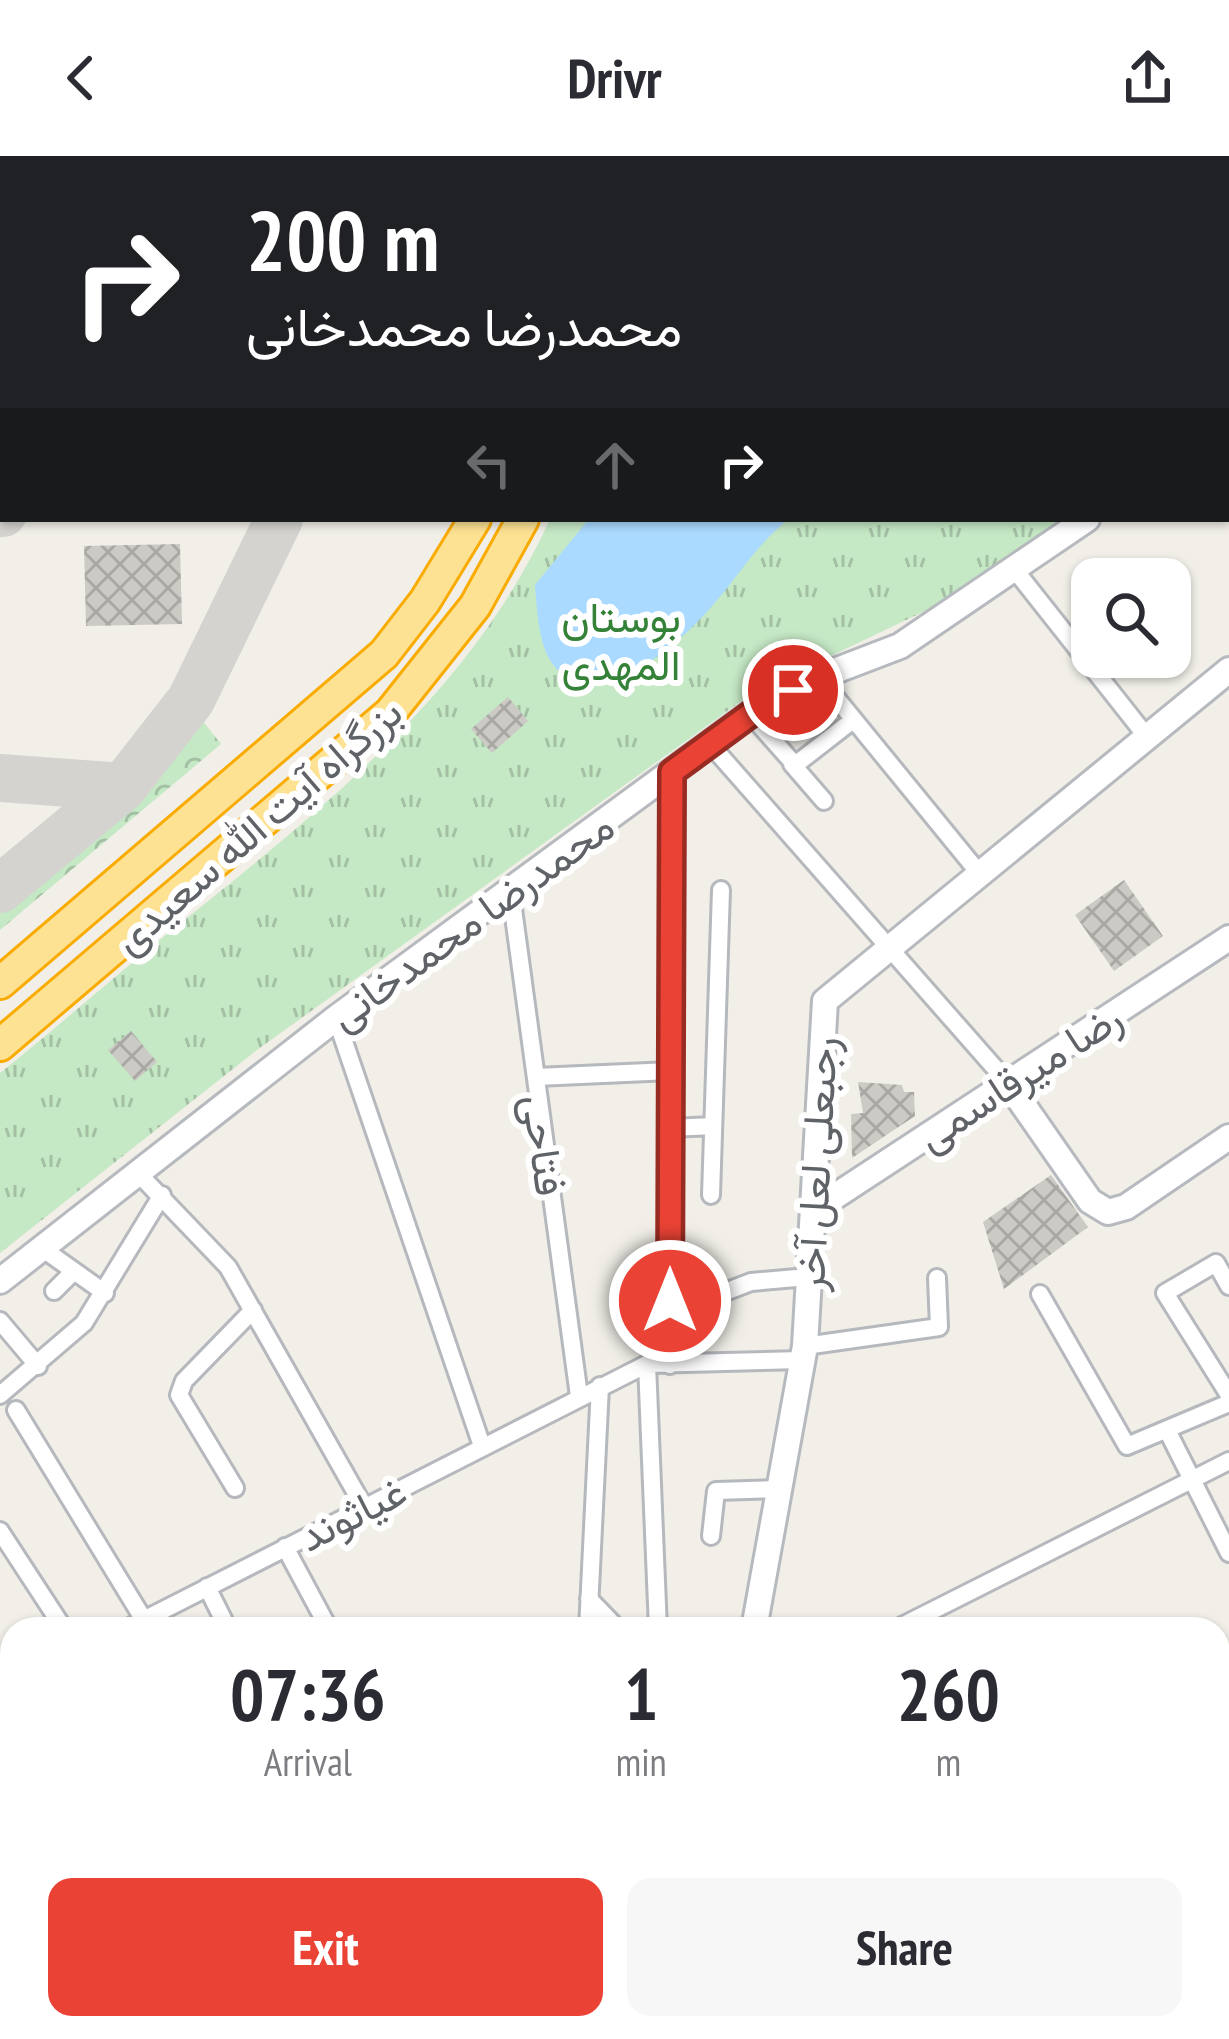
<!DOCTYPE html>
<html lang="en">
<head>
<meta charset="utf-8">
<style>
  body { margin:0; font-family:"PT Sans Narrow",Vazirmatn,sans-serif; background:#f7f7f7; color:#2b2b33; height:100vh; display:flex; flex-direction:column; font-size:45px; white-space:nowrap }
  * { box-sizing:border-box; margin:0 }
  p { font-size:39px; color:#7c7c81 }
  .icon { flex:none; width:66px; height:66px; fill:none; stroke:currentColor; stroke-width:2; stroke-linecap:round; stroke-linejoin:round }
  .map { position:relative; flex:1; overflow:hidden }
  .side { position:absolute; left:0px; top:1461px; width:1230px; height:423px; display:flex; flex-direction:column; background:#fff; border-radius:36px 36px 0 0; box-shadow:0 3px 9px #0004 }
  .side>* { flex:none }
  .guide { position:absolute; left:0px; top:0px; width:1230px; height:366px; box-shadow:0 3px 9px #0004; background:#202124; color:#fff; overflow:hidden }
  .controls { position:absolute; left:1071px; top:402px; display:grid; gap:24px }
  .controls a { display:grid; place-items:center; width:120px; height:120px; border-radius:24px; background:#fff; box-shadow:0 3px 9px #0004; font-size:60px }
  .pin { position:absolute; display:grid; place-items:center; width:102px; height:102px; color:#fff; margin:-51px; border:6px solid #fff; border-radius:50%; box-shadow:0 3px 12px #0007 }
  .me { position:absolute; width:132px; margin:-66px; rotate:0deg; stroke-linejoin:round; filter:drop-shadow(0 0 9px #0008) }
  .turn { display:flex; align-items:center; gap:42px; height:252px; padding:0 48px; font-size:54px }
  .turn .icon { width:156px; height:156px; stroke-width:2.5 }
  .turn b { display:block; font-size:84px; line-height:102px }
  .lanes { display:flex; align-items:center; height:114px; padding:0 48px; background:#0003; justify-content:center; gap:60px; direction:ltr }
  .lanes .off { opacity:.35 }
  .eta { display:flex; justify-content:space-evenly; align-items:center; height:204px; text-align:center }
  .eta b { font-size:72px; font-weight:600; line-height:84px }
  .cta { display:flex; gap:24px; margin-top:auto; padding:24px 48px }
  .cta a { flex:1; height:138px; border-radius:24px; background:#ea4335; color:#fff; font-size:48px; font-weight:600; line-height:138px; text-align:center }
  .cta a+a { background:#f7f7f7; color:#2b2b33 }
  header { display:flex; justify-content:space-between; align-items:center; height:156px; padding:0 48px; background:#fff; font-size:54px; font-weight:600 }
  .map>svg:first-child { display:block }
  .grass { fill:#c5e8c5 }
  .forest { fill:url(#forest-crowns) }
  .park { fill:url(#park-tufts) }
  .water { fill:#aadaff }
  .lines { fill:none; stroke-linecap:round; stroke-linejoin:round }
  .taxiway { stroke:#d4d3d0; stroke-width:48 }
  .building { fill:url(#building-cross-hatch) }
  .street-casing { stroke:#b5b8bc; stroke-width:22 }
  .secondary-casing { stroke:#b6babf; stroke-width:30 }
  .highway-casing { stroke:#f9ab00; stroke-width:36 }
  .street { stroke:#fff; stroke-width:16 }
  .secondary { stroke:#fff; stroke-width:24 }
  .highway { stroke:#fde293; stroke-width:30 }
  .route-casing { stroke:#982c22; stroke-width:30 }
  .route { stroke:#ea4335; stroke-width:21 }
  .labels { text-anchor:middle; dominant-baseline:central; stroke-width:12; stroke-linejoin:round; paint-order:stroke }
  .park-label { font-size:42px; fill:#348238; stroke:#fff }
  .street-label { font-size:42px; fill:#5f6368; stroke:#fff }
</style>
</head>
<body>
<header><svg class="icon" aria-label="back" viewBox="0 0 24 24"><path d="M15 5l-7 7 7 7"/></svg>Drivr<svg class="icon" aria-label="share" viewBox="0 0 24 24"><path d="M12 15V3M7 8l5-5 5 5M5 13v7h14v-7"/></svg></header>
<div class="map">
<svg width="1229" height="1883" viewBox="0 0 1229 1883">
  <defs>
    <pattern id="forest-crowns" width="20" height="18" patternUnits="userSpaceOnUse" patternTransform="scale(3)"><rect width="20" height="18" fill="#c5e8c5"/><path d="M2 6a3 3 0 1 1 6 0M12 15a3 3 0 1 1 6 0" fill="none" stroke="#a3c0a4"/></pattern>
    <pattern id="park-tufts" width="24" height="20" patternUnits="userSpaceOnUse" patternTransform="scale(3)"><rect width="24" height="20" fill="#c5e8c5"/><path d="M3 7l-1-3M5 7V3M7 7l1-3M15 17l-1-3M17 17v-4M19 17l1-3" fill="none" stroke="#a3c0a4"/></pattern>
    <pattern id="building-cross-hatch" width="8" height="8" patternUnits="userSpaceOnUse" patternTransform="scale(3)"><rect width="8" height="8" fill="#cccac5"/><path d="M0 0l8 8M0 8l8-8" fill="none" stroke="#a9a8a4"/></pattern>
  </defs>
  <rect width="100%" height="100%" fill="#f1efe8"/>
  <!-- grass -->
  <path class="grass" d="M0,1652L12,1667V1832L0,1840Z"/>
  <!-- forest -->
  <path class="forest" d="M197,558L221,588L0,774V741L130,632Z"/>
  <!-- park -->
  <path class="park" d="M550,363H1067L927,454L751,538L257,894L0,1097V917C55,873 107,827 162,782C309,664 470,541 550,363Z"/>
  <!-- water -->
  <path class="water" d="M589,363H789C753,391 734,428 703,460C672,494 585,567 549,502C538,482 537,452 535,429Z"/>
  <g class="lines">
    <!-- taxiway -->
    <path class="taxiway" d="M446,0V3
      M0,357H3
      M0,622L123,631
      M0,733L123,631L191,544L279,363"/>
  </g>
  <!-- building -->
  <path class="building" d="M180,388L182,468L86,470L84,390Z
    M508,541L528,565L492,597L471,573Z
    M1124,724L1163,780L1114,815L1075,759Z
    M131,875L157,906L135,925L108,894Z
    M858,926L902,929L904,936H914L915,960L852,1002L851,958L863,957Z
    M1051,1019L1088,1071L1004,1133L983,1066Z"/>
  <g class="lines">
    <!-- street casing -->
    <g class="street-casing">
      <path id="street" d="M1015,414L1147,581
        M819,521L979,717
        M750,558L795,609L853,564
        M710,588L1008,927
        M792,608L824,645
        M511,738L579,1240
        M336,862L482,1290
        M536,921L671,915
        M671,972L713,970
        M136,1015L228,1111L364,1351
        M711,1039L721,734
        M46,1095L105,1137
        M1229,1130L1216,1107L1165,1137L1229,1239
        M54,1135L74,1115
        M1040,1138L1127,1290L1229,1247
        M0,1165L38,1210
        M805,1190L939,1171L937,1122
        M670,1209L672,616
        M0,1239L84,1167L162,1039
        M16,1254L144,1464
        M1167,1274L1229,1397
        M235,1332L179,1239L184,1225L253,1154
        M0,1375L64,1473
        M711,1380L716,1335L779,1333
        M285,1391L329,1473
        M207,1431L228,1473
        M589,1443L618,1473
        M126,1473L647,1208L717,1139L751,1126L808,1121
        M588,1473L600,1230
        M658,1473L647,1208L803,1204
        M896,1473L1229,1305
        M0,1538L12,1532
        M1218,1733L1229,1759
        M3,1851L12,1867
        M15,1872L21,1883
        M340,1872L341,1883
        M465,1883L467,1872
        M567,1883L568,1872"/>
    </g>
    <!-- secondary casing -->
    <g class="secondary-casing">
      <path id="secondary" d="M1227,256L1229,254
        M1008,927L1090,1045L1108,1056L1126,1051L1229,981
        M813,1062L834,1041L1229,782
        M0,1125L336,862L750,558L819,521L900,490L1087,363
        M754,1473L805,1190L825,845L1229,514
        M0,1553L12,1570
        M1218,1554L1229,1545
        M1218,1765L1229,1760
        M1218,1805L1229,1800
        M222,1872L229,1883
        M919,1872L928,1883
        M678,1883L680,1872
        M962,1883L987,1872
        M1059,1883L1082,1872"/>
    </g>
    <!-- highway casing -->
    <g class="highway-casing">
      <path id="highway" d="M591,3L593,0
        M649,3V0
        M0,827L384,498L425,445L475,363
        M0,889L390,557L475,450L523,363"/>
    </g>
    <!-- street -->
    <use href="#street" class="street"/>
    <!-- secondary -->
    <use href="#secondary" class="secondary"/>
    <!-- highway -->
    <use href="#highway" class="highway"/>
  </g>
  <g class="lines">
    <!-- route casing -->
    <g class="route-casing">
      <path id="route" d="M670,1145L672,616L766,547L793,534"/>
    </g>
    <!-- route -->
    <use href="#route" class="route"/>
  </g>
  <g class="labels">
    <!-- park labels -->
    <g class="park-label">
      <text x="621" y="460">بوستان<tspan x="621" dy="48">المهدی</tspan></text>
    </g>
    <!-- street labels -->
    <g class="street-label">
      <text transform="translate(257 669) rotate(-41)">بزرگراه آیت الله سعیدی</text>
      <text transform="translate(471 764) rotate(-36)">محمدرضا محمدخانی</text>
      <text transform="translate(1019 920) rotate(-33)">رضا میرقاسمی</text>
      <text transform="translate(545 989) rotate(82)">فتاحی</text>
      <text transform="translate(815 1008) rotate(-87)">رجبعلی لعل آخر</text>
      <text transform="translate(352 1357) rotate(-27)">غیاثوند</text>
    </g>
  </g>
</svg>
<div class="controls">
<a><svg class="icon" aria-label="search" viewBox="0 0 24 24"><circle cx="10" cy="10" r="6"/><path d="M15 15l6 6"/></svg></a>
</div>
<div class="pin" style="left:793px;top:534px;background:#d93025"><svg class="icon" aria-label="arrive" viewBox="0 0 24 24"><path d="M6 21V4h12l-3 4 3 4H6"/></svg></div>
<svg class="me" style="left:670px;top:1145px" viewBox="-20 -20 40 40"><circle r="17" fill="#ea4335" stroke="#fff" stroke-width="3"/><path d="M0-11L8 9 0 5-8 9z" fill="#fff"/></svg>
<div class="guide">
<div class="turn"><svg class="icon" aria-label="right" viewBox="0 0 24 24"><path d="M7 20v-9h11M14 6l5 5-5 5"/></svg><div><b>200 m</b>محمدرضا محمدخانی</div></div>
<div class="lanes"><svg class="icon off" aria-label="left" viewBox="0 0 24 24"><path d="M17 20v-9H6M10 6l-5 5 5 5"/></svg><svg class="icon off" aria-label="ahead" viewBox="0 0 24 24"><path d="M12 20V5M6 11l6-6 6 6"/></svg><svg class="icon" aria-label="right" viewBox="0 0 24 24"><path d="M7 20v-9h11M14 6l5 5-5 5"/></svg></div>
</div>
<section class="side">
<div class="eta">
<div><b>07:36</b><p>Arrival</p></div>
<div><b>1</b><p>min</p></div>
<div><b>260</b><p>m</p></div>
</div>
<div class="cta"><a>Exit</a><a>Share</a></div>
</section>
</div>
</body>
</html>
